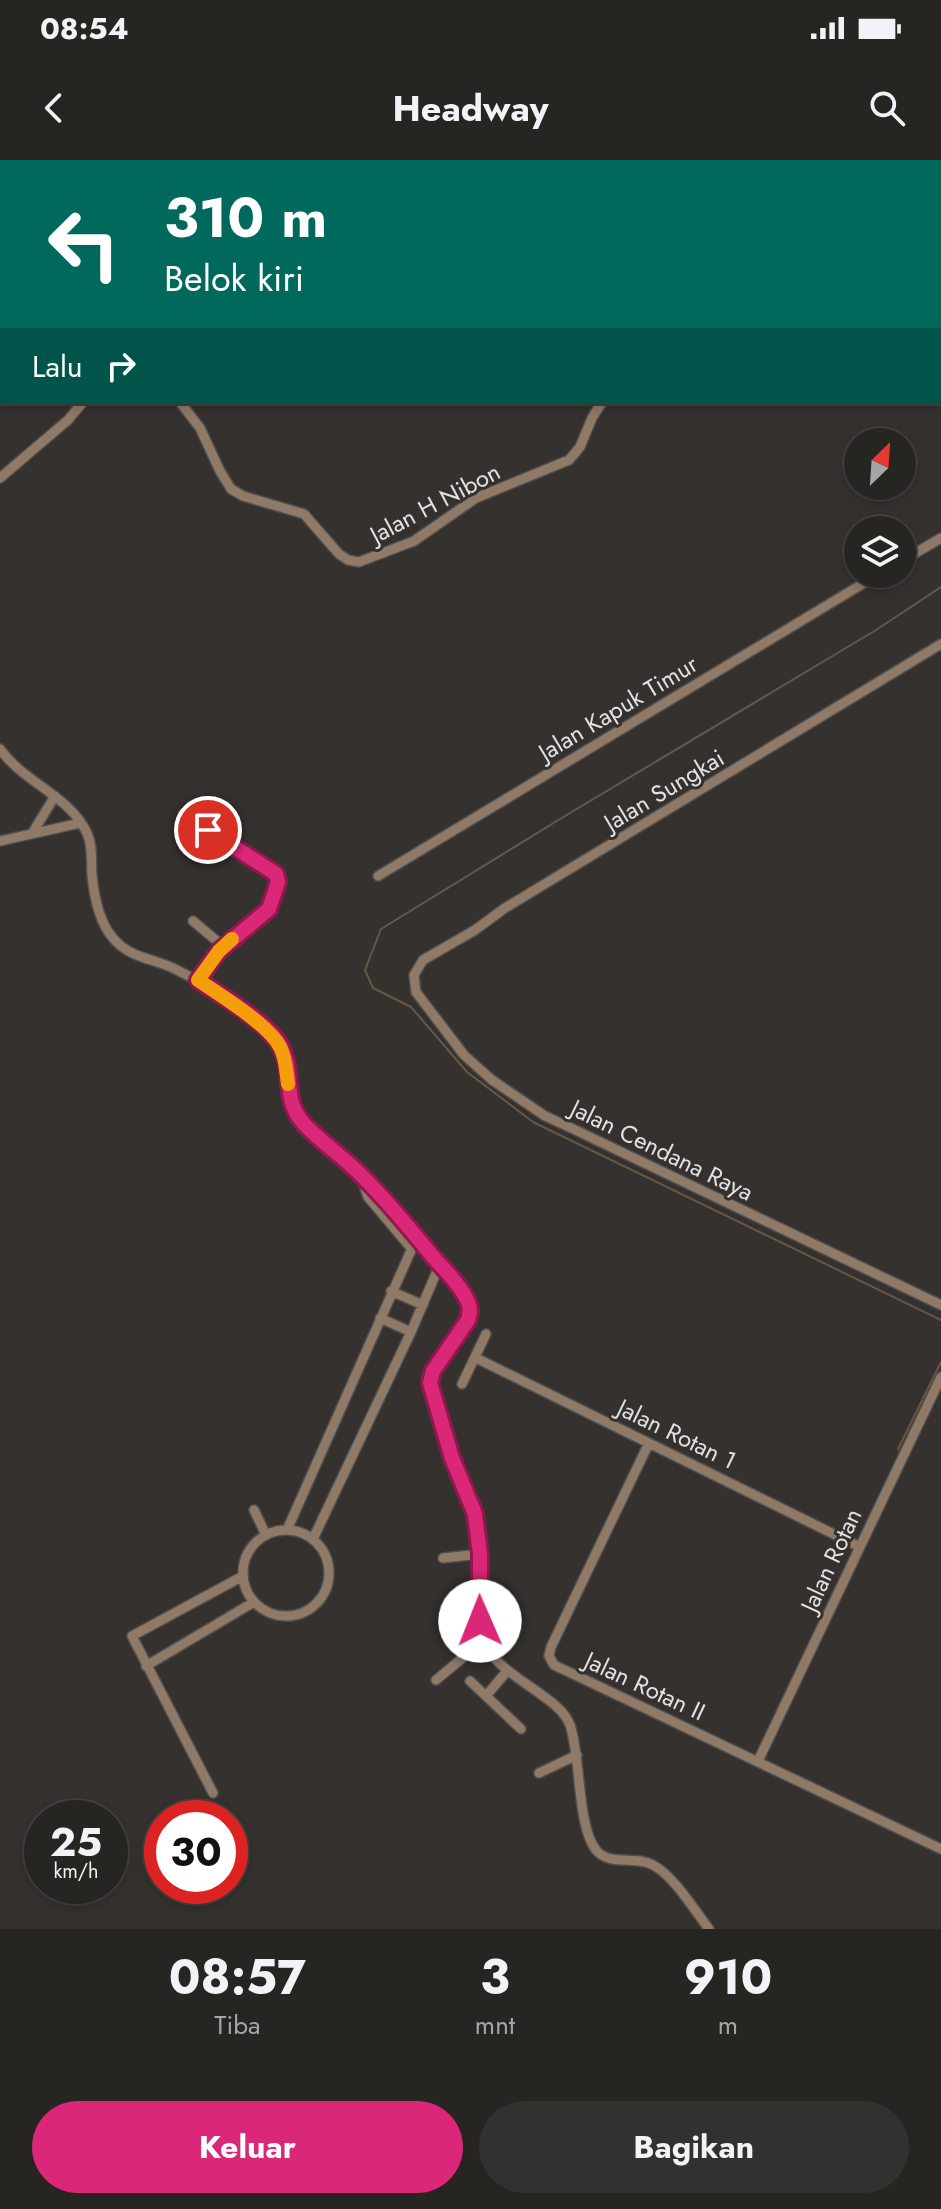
<!DOCTYPE html>
<html lang="id">
<head>
<meta charset="utf-8">
<style>
  body { margin:0; font-family:Jost,sans-serif; background:#33312f; color:#f1f3f6; height:100vh; display:flex; flex-direction:column; font-size:30px; white-space:nowrap }
  * { box-sizing:border-box; margin:0 }
  p { font-size:26px; color:#a4a5a5 }
  .icon { flex:none; width:44px; height:44px; fill:none; stroke:currentColor; stroke-width:2; stroke-linecap:round; stroke-linejoin:round }
  .map { position:relative; height:1769px; overflow:hidden }
  .sheet { display:flex; flex-direction:column; background:#272522; flex:1 }
  .sheet>* { flex:none }
  .guide { position:absolute; left:0px; top:0px; width:942px; height:244px; box-shadow:0 4px 12px #0003,0 0 0 2px #434240; background:#00695c; color:#fff; overflow:hidden }
  .needle { width:52px; rotate:25deg }
  .fabs { position:absolute; left:844px; top:268px; display:grid; gap:16px }
  .fabs a { display:grid; place-items:center; width:72px; height:72px; border-radius:50%; background:#272522; box-shadow:0 4px 12px #0003,0 0 0 2px #434240; font-size:40px }
  .speed { position:absolute; left:24px; top:1640px; display:flex; gap:16px; font-size:40px; font-weight:700; text-align:center }
  .speed>* { display:grid; place-content:center; width:104px; height:104px; border-radius:50%; background:#272522; box-shadow:0 4px 12px #0003,0 0 0 2px #434240; line-height:1 }
  .speed small { font-size:20px; font-weight:400 }
  .speed .limit { border:12px solid #d22; background:#fff; color:#111 }
  .pin { position:absolute; display:grid; place-items:center; width:68px; height:68px; color:#fff; margin:-34px; border:4px solid #fff; border-radius:50%; box-shadow:0 2px 8px #0007 }
  .me { position:absolute; width:88px; margin:-44px; rotate:359deg; stroke-linejoin:round; filter:drop-shadow(0 0 6px #0008) }
  .turn { display:flex; align-items:center; gap:28px; height:168px; padding:0 32px; font-size:36px }
  .turn .icon { width:104px; height:104px; stroke-width:2.5 }
  .turn b { display:block; font-size:56px; line-height:68px }
  .then { display:flex; align-items:center; height:76px; padding:0 32px; background:#0003; gap:16px; font-size:30px }
  .eta { display:flex; justify-content:space-evenly; align-items:center; height:136px; text-align:center }
  .eta b { font-size:48px; font-weight:700; line-height:56px }
  .primary-button { display:flex; gap:16px; margin-top:auto; padding:16px 32px }
  .primary-button a { flex:1; height:92px; border-radius:48px; background:#db2777; color:#fff; font-size:32px; font-weight:700; line-height:92px; text-align:center }
  .primary-button a+a { background:#33312f; color:#f1f3f6 }
  .status { display:flex; justify-content:space-between; align-items:center; height:56px; padding:0 40px; background:#272522; direction:ltr }
  .status svg { height:22px; fill:currentColor }
  header { display:flex; justify-content:space-between; align-items:center; height:104px; padding:0 32px; background:#272522; font-size:36px; font-weight:700 }
  .map>svg:first-child { display:block }
  .lines { fill:none; stroke-linecap:round; stroke-linejoin:round }
  .stream { stroke:#675746; stroke-width:2 }
  .minor-casing { stroke:#504d4a; stroke-width:12 }
  .minor { stroke:#8f7a67; stroke-width:9 }
  .route-casing { stroke:#8e194d; stroke-width:20 }
  .route { stroke:#db2777; stroke-width:14 }
  .slow { stroke:#f59e0b; stroke-width:14 }
  .labels { text-anchor:middle; dominant-baseline:central; stroke-width:6; stroke-linejoin:round; paint-order:stroke }
  .street-label { font-size:24px; fill:#e4e2e0; stroke:#34312e }
</style>
</head>
<body>
<div class="status"><b>08:54</b><svg viewBox="0 0 49 12"><path d="M0 12V9h3v3zM5 12V6h3v6zM10 12V3h3v9zM15 12V0h3v12zM26 1h20v11H26zM47 4h2v5h-2z"/></svg></div>
<header><svg class="icon" aria-label="back" viewBox="0 0 24 24"><path d="M15 5l-7 7 7 7"/></svg>Headway<svg class="icon" aria-label="search" viewBox="0 0 24 24"><circle cx="10" cy="10" r="6"/><path d="M15 15l6 6"/></svg></header>
<div class="map">
<svg width="941" height="1769" viewBox="0 0 941 1769">
  <rect width="100%" height="100%" fill="#34312e"/>
  <g class="lines">
    <!-- stream -->
    <path class="stream" d="M941,427L876,470L565,656L381,769L365,810L373,828L411,847L467,912L533,962L941,1160
      M898,1289L941,1202"/>
    <!-- minor casing -->
    <g class="minor-casing">
      <path id="minor" d="M284,2V0
        M940,16H941
        M180,242L200,268L220,311L231,329L243,336L304,354L339,394L348,400L359,402L414,381L476,338L569,300L580,287L592,258L602,242
        M0,318L68,260L83,242
        M902,401L941,378
        M941,484L505,748L475,770L423,800L414,815L416,832L464,895L492,920L545,956L567,966L941,1145
        M0,589C24,623 69,635 87,673C93,686 91,701 92,715C94,736 99,762 113,778C130,799 154,798 177,810C211,826 244,849 271,876C293,898 280,931 297,955C314,980 342,996 363,1017C399,1053 431,1094 463,1133C466,1138 470,1144 471,1150C471,1172 432,1199 430,1223C435,1249 443,1275 452,1299C461,1323 473,1343 477,1368C482,1400 471,1462 487,1488C505,1519 560,1537 570,1565C581,1597 577,1666 596,1690C610,1707 636,1695 653,1705C673,1715 695,1751 709,1769
        M183,654L278,718L269,749L219,791L198,820
        M33,672L55,636
        M0,681L80,663
        M378,716L879,414
        M193,761L224,787
        M367,1021L365,1029L368,1037L411,1088
        M391,1131L423,1145
        M380,1158L411,1172
        M476,1198L860,1387
        M462,1224L486,1174
        M649,1283L551,1487L549,1496L554,1505L941,1689
        M254,1350L266,1375
        M243 1413a43 43 0 1 1 86 0a43 43 0 1 1-86 0Z
        M287,1370L417,1077
        M313,1379L411,1172L440,1104
        M443,1398L480,1394
        M146,1506L254,1442
        M436,1520L483,1481
        M470,1521L521,1569
        M486,1536L507,1511
        M758,1601L941,1217
        M539,1613L577,1595
        M213,1633L132,1476L243,1416"/>
    </g>
    <!-- minor -->
    <use href="#minor" class="minor"/>
  </g>
  <g class="lines">
    <!-- route casing -->
    <g class="route-casing">
      <path id="route" d="M208,670L276,714L278,722L269,749L219,791L198,820C220,835 268,863 280,885C297,916 278,941 310,970C328,987 348,1001 365,1019C390,1044 412,1071 434,1098C446,1111 461,1126 468,1142C471,1148 470,1153 468,1160L433,1211L430,1223L452,1298L475,1354L480,1394V1461"/>
    </g>
    <!-- route -->
    <use href="#route" class="route"/>
    <!-- slow -->
    <path class="slow" d="M232,779L219,791L198,820C220,835 269,865 280,887C286,898 286,911 288,924"/>
  </g>
  <g class="labels">
    <!-- street labels -->
    <g class="street-label">
      <text transform="translate(435 343) rotate(-28)">Jalan H Nibon</text>
      <text transform="translate(618 548) rotate(-31)">Jalan Kapuk Timur</text>
      <text transform="translate(664 630) rotate(-31)">Jalan Sungkai</text>
      <text transform="translate(662 990) rotate(26)">Jalan Cendana Raya</text>
      <text transform="translate(677 1274) rotate(26)">Jalan Rotan 1</text>
      <text transform="translate(831 1400) rotate(-65)">Jalan Rotan</text>
      <text transform="translate(645 1526) rotate(25)">Jalan Rotan II</text>
    </g>
  </g>
</svg>
<div class="fabs">
<a><svg class="needle" viewBox="-14 -14 28 28"><path d="M0-13l5 13h-10z" fill="#e53935"/><path d="M0 13l5-13h-10z" fill="#a4a5a5"/></svg></a>
<a><svg class="icon" aria-label="layers" viewBox="0 0 24 24"><path d="M12 4l9 5-9 5-9-5zM3 14l9 5 9-5"/></svg></a>
</div>
<div class="speed"><div>25<small>km/h</small></div><div class="limit">30</div></div>
<div class="pin" style="left:208px;top:670px;background:#d93025"><svg class="icon" aria-label="arrive" viewBox="0 0 24 24"><path d="M6 21V4h12l-3 4 3 4H6"/></svg></div>
<svg class="me" style="left:480px;top:1461px" viewBox="-20 -20 40 40"><circle r="19" fill="#fff"/><path d="M0-13L10 11 0 6-10 11z" fill="#db2777"/></svg>
<div class="guide">
<div class="turn"><svg class="icon" aria-label="left" viewBox="0 0 24 24"><path d="M17 20v-9H6M10 6l-5 5 5 5"/></svg><div><b>310 m</b>Belok kiri</div></div>
<div class="then">Lalu<svg class="icon" aria-label="right" viewBox="0 0 24 24"><path d="M7 20v-9h11M14 6l5 5-5 5"/></svg></div>
</div>
</div>
<section class="sheet">
<div class="eta">
<div><b>08:57</b><p>Tiba</p></div>
<div><b>3</b><p>mnt</p></div>
<div><b>910</b><p>m</p></div>
</div>
<div class="primary-button"><a>Keluar</a><a>Bagikan</a></div>
</section>
</body>
</html>
